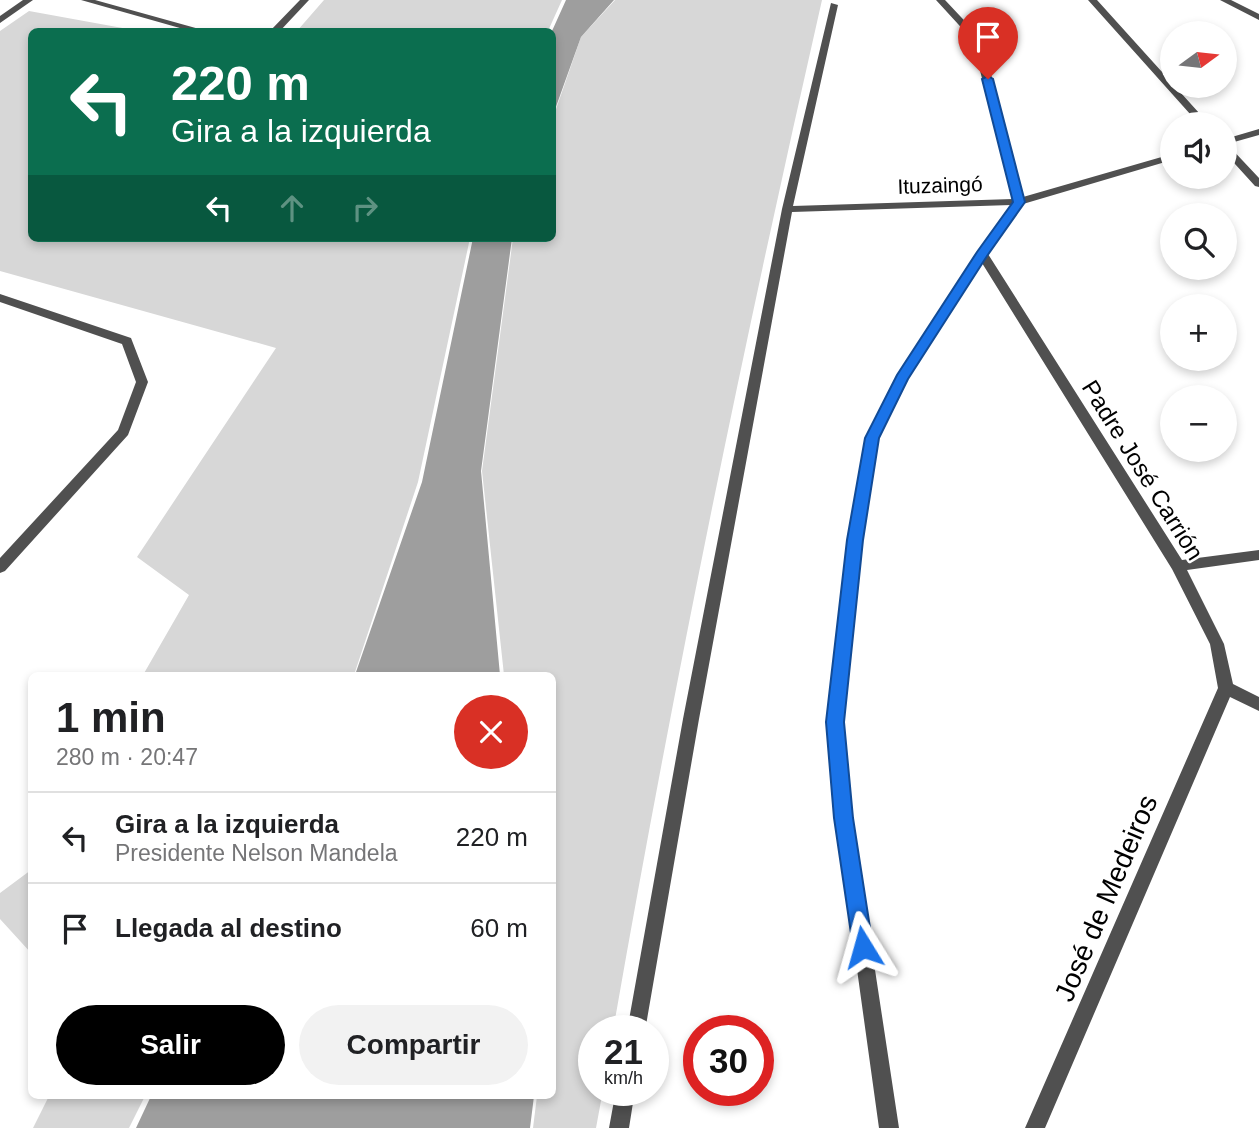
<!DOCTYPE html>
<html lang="es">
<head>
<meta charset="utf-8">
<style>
  body { margin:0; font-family:Helvetica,sans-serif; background:#f2f2f2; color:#202124; height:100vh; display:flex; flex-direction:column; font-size:26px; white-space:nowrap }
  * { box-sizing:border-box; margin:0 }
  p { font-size:23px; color:#757577 }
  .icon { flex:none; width:38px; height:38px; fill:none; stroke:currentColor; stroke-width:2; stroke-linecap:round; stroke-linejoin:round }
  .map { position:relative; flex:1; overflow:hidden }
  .side { position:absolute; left:28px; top:672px; width:528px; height:427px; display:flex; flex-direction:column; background:#fff; border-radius:10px; box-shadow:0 4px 10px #0003 }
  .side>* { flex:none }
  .top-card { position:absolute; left:28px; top:28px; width:528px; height:214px; border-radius:10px; box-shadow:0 4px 10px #0003; background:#0b6e4f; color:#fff; overflow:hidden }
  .needle { width:46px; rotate:75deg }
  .controls { position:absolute; left:1160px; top:21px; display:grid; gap:14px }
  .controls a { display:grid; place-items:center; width:77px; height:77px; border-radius:50%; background:#fff; box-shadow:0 4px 10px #0003; font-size:35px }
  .speed { position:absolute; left:578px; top:1015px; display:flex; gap:14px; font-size:35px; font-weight:700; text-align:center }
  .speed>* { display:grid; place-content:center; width:91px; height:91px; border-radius:50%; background:#fff; box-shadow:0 4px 10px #0003; line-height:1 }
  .speed small { font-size:18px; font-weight:400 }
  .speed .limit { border:10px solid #d22; background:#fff; color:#111 }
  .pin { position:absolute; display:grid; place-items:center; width:60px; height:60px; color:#fff; margin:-72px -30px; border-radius:50% 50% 50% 0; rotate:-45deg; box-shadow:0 0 7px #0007 }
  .pin .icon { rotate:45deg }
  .me { position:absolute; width:77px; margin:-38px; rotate:352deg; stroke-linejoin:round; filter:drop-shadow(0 0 5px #0008) }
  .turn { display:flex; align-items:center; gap:24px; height:147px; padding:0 28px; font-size:32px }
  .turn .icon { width:91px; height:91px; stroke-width:2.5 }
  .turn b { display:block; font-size:49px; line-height:60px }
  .lanes { display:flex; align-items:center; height:66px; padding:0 28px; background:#0003; justify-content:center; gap:35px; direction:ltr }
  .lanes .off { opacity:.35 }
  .round { display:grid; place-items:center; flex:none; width:74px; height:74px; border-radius:37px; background:#f2f2f2 }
  .head { display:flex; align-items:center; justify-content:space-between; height:119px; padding:0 28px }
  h1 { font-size:42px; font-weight:800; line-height:52px }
  .button { display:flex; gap:14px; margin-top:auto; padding:14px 28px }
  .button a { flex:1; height:80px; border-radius:42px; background:#000; color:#fff; font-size:28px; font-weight:800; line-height:80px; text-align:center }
  .button a+a { background:#f2f2f2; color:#202124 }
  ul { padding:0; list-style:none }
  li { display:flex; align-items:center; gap:21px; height:91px; padding:0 28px; border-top:2px solid #e0e0e0 }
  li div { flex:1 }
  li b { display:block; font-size:26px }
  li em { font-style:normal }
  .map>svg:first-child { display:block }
  .green { fill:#d7d7d7 }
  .water { fill:#9e9e9e }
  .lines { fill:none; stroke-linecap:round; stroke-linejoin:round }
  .service { fill:#505050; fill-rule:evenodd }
  .minor { fill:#505050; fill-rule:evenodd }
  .route { fill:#1a73e8; stroke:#114b97; stroke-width:2 }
  .labels { text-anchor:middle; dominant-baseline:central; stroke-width:5; stroke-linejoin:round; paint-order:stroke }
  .far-street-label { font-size:21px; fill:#000; stroke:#fff }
  .street-label { font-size:24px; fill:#000; stroke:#fff }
  .near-street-label { font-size:28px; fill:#000; stroke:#fff }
</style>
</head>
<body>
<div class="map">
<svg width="1259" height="1128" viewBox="0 0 1259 1128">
  <rect width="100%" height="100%" fill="#fff"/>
  <!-- green -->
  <path class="green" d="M324,0H562L548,31H297Z
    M615,0H822C744,342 673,686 613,1031H593V1090H603L596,1128H533L537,1096H553V676L504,675L482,471L513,238H553V118L581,37Z
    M29,11L139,31L32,32V238H470L418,482L354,675H143L189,595L137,557L276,348L0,271V31Z
    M31,870V953L0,919V893Z
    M49,1096H145L129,1128H33Z"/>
  <!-- water -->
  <path class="water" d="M566,0H614L581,37L553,115L552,31Z
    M473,238H512L481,471L500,675H355L422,482Z
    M151,1096H534L530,1128H136Z"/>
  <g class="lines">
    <!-- service -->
    <path class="service" d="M0,294L131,338L148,382L128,435L5,571L0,573V558L118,430L136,382L122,344L0,302Z"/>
    <!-- minor -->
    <path class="minor" d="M23,0H33L0,23V16Z
      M81,0H95L210,32H194Z
      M300,0H309L279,32H269Z
      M936,0H945L976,33L986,55L1023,197L1172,154V160L1023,204L988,254L1182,560L1259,550V560L1187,570L1224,644L1233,684L1259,697V711L1230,697L1045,1128H1025L1218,688L1210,644L1172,569L982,263L907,379L878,438L862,540L843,722L852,818L899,1128H879L836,818L827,722L848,540L866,438L897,375L1011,205L792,212L699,719L645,1031H627L683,719L782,209L831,3L838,5L793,206L1013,199L976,55L969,36Z
      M1088,0H1097L1209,124H1199Z
      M1220,0H1231L1259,14V20Z
      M1259,129V135L1227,144L1259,178V187L1255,186L1225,153V139Z
      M616,1090H635L629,1128H609Z"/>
  </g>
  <!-- route -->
  <path class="route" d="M988,76L993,79L1025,202L987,256L908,379L879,438L863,540L844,722L853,818L873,947L870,954L863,957L856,954L853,947L834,818L826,722L847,540L865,438L897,375L977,252L1013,202L982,79Z"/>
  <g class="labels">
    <!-- far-street labels -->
    <g class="far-street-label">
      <text transform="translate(940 185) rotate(-2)">Ituzaingó</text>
    </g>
    <!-- street labels -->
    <g class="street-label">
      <text transform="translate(1143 470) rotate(58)">Padre José Carrión</text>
    </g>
    <!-- near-street labels -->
    <g class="near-street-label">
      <text transform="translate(1106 898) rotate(-67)">José de Medeiros</text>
    </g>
  </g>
</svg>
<div class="controls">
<a><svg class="needle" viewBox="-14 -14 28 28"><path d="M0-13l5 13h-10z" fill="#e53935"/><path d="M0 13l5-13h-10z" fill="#757577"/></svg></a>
<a><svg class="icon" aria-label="sound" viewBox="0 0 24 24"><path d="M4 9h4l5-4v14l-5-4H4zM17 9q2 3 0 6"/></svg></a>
<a><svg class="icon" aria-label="search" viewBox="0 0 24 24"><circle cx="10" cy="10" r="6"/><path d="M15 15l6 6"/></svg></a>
<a>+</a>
<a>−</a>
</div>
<div class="speed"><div>21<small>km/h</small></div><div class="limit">30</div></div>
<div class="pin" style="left:988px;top:79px;background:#d93025"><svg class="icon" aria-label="arrive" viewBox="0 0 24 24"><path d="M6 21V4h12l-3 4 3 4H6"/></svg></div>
<svg class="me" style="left:863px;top:947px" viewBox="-20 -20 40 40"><path d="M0-17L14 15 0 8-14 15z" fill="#1a73e8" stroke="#fff" stroke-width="4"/></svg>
<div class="top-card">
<div class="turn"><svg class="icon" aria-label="left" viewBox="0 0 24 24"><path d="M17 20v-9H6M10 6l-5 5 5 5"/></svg><div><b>220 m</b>Gira a la izquierda</div></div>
<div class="lanes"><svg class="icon" aria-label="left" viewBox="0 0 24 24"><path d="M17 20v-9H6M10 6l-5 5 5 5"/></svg><svg class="icon off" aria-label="ahead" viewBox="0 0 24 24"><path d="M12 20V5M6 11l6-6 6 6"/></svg><svg class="icon off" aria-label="right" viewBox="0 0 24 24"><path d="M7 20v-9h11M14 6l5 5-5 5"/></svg></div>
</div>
<section class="side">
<div class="head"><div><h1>1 min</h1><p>280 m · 20:47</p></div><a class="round" style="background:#d93025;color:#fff"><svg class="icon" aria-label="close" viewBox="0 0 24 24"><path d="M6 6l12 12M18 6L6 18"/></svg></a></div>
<ul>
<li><svg class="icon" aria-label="left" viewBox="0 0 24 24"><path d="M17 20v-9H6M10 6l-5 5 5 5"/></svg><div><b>Gira a la izquierda</b><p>Presidente Nelson Mandela</p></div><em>220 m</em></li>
<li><svg class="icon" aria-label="arrive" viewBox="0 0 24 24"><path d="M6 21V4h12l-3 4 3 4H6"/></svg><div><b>Llegada al destino</b></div><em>60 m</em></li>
</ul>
<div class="button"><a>Salir</a><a>Compartir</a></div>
</section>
</div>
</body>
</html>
